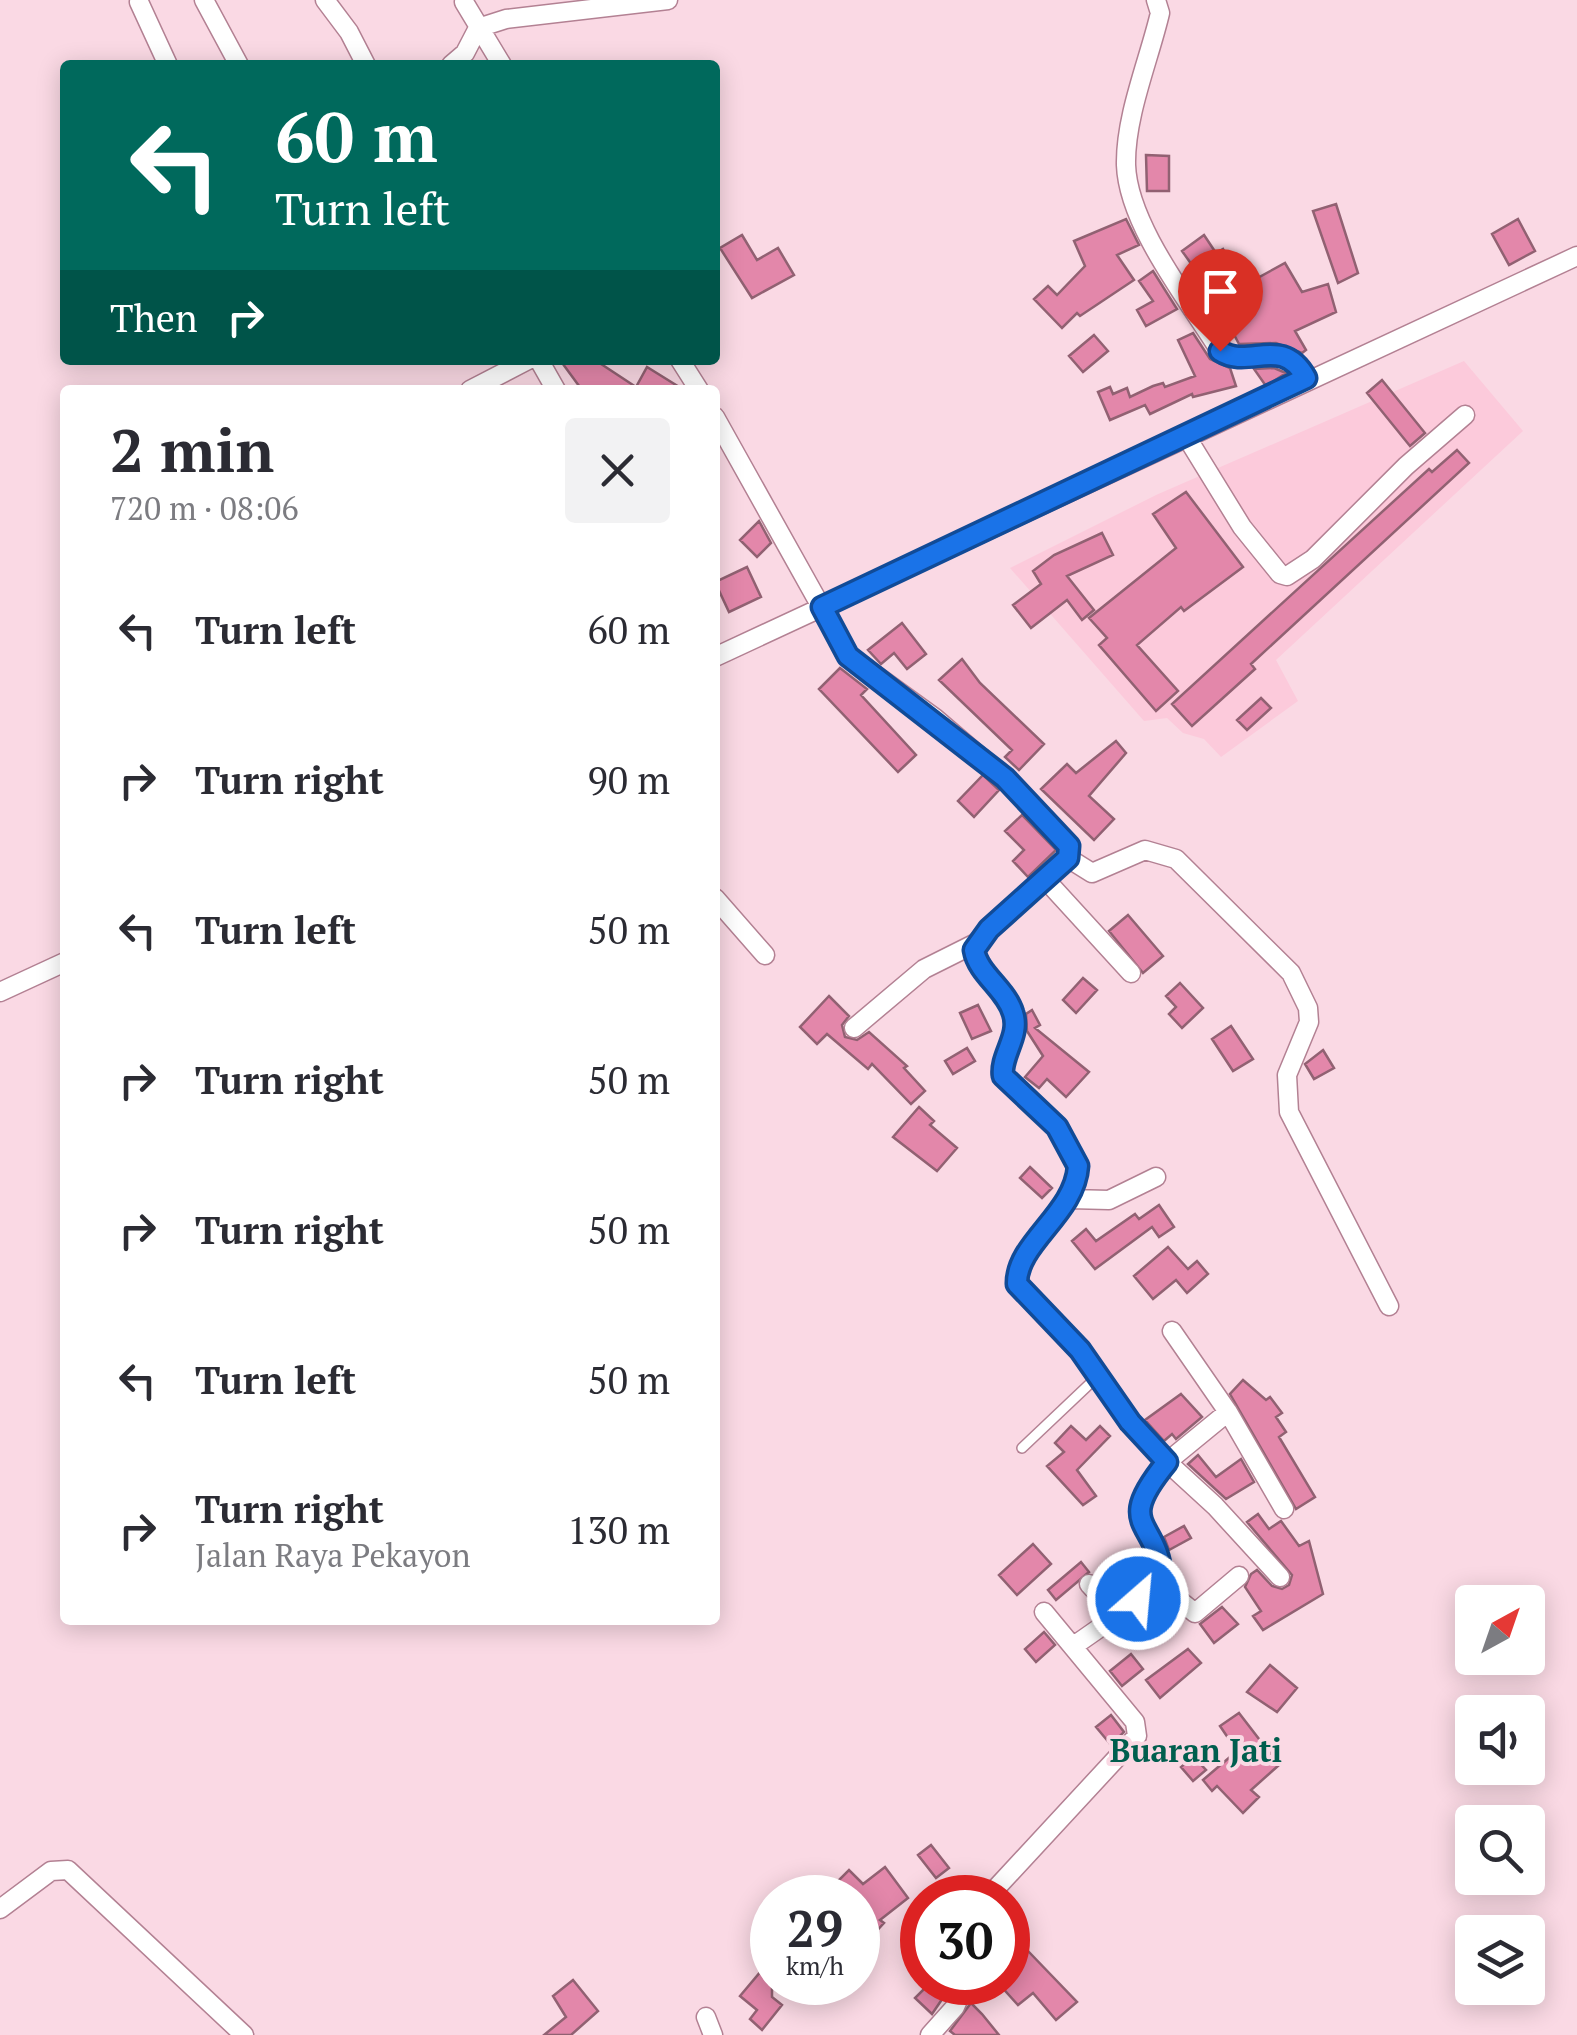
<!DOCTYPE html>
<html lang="en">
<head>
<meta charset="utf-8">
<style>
  body { margin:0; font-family:"PT Serif",serif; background:#f2f2f3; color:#2b2b33; height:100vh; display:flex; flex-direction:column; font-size:38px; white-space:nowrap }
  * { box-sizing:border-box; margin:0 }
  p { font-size:32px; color:#7c7c81 }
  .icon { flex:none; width:55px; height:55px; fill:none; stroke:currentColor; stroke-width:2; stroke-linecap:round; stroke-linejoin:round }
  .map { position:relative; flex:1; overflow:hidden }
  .side { position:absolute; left:60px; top:385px; width:660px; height:1240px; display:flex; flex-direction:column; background:#fff; border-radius:10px; box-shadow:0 5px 25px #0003 }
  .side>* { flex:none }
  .hud { position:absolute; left:60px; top:60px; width:660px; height:305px; border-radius:10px; box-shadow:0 5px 25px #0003; background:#00695c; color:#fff; overflow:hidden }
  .needle { width:65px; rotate:40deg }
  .controls { position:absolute; left:1455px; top:1585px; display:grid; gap:20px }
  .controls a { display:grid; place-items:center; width:90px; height:90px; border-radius:10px; background:#fff; box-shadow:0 5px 25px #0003; font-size:50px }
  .speed { position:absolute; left:750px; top:1875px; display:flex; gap:20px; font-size:50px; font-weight:700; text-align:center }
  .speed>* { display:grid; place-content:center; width:130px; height:130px; border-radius:50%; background:#fff; box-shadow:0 5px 25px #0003; line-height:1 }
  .speed small { font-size:25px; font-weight:400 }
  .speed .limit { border:15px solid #d22; background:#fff; color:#111 }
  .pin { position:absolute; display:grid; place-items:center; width:85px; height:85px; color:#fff; margin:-102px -42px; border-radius:50% 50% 50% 0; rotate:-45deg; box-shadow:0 0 10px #0007 }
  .pin .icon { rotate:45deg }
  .me { position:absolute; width:110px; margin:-55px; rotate:27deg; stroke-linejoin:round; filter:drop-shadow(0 0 8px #0008) }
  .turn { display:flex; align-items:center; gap:35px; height:210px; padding:0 50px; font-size:45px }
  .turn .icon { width:130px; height:130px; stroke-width:2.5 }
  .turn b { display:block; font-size:70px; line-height:85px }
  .then { display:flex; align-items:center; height:95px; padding:0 50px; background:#0003; gap:20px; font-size:38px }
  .round { display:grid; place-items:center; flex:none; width:105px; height:105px; border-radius:10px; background:#f2f2f3 }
  .summary { display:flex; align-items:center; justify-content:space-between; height:170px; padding:0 50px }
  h1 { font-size:60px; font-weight:700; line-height:75px }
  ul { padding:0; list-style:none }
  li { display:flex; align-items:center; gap:30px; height:150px; padding:0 50px }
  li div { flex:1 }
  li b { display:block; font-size:38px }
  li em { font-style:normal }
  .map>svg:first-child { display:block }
  .built { fill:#fccadb }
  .building { fill:#e387aa; stroke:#916172; stroke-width:2.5 }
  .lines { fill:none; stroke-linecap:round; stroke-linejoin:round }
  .service-casing { stroke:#b38193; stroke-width:12 }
  .minor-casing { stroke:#b38193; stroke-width:21 }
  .service { stroke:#fff; stroke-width:9 }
  .minor { stroke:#fff; stroke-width:18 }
  .route-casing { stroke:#114b97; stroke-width:25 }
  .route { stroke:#1a73e8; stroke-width:18 }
  .labels { text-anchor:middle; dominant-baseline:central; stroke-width:8; stroke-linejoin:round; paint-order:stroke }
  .quarter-label { font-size:32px; font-weight:bold; fill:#005e4e; stroke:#fad9e4 }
</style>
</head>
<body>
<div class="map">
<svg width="1577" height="2035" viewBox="0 0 1577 2035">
  <rect width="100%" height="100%" fill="#fad9e4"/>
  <!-- built -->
  <path class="built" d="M1464,361L1523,431L1276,660L1298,701L1221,757L1204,739L1183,733L1167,718L1144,721L1010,568L1156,495Z"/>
  <!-- building -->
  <path class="building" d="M1146,155L1169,156V191H1147Z
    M1336,204L1358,273L1338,283L1313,211Z
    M1126,219L1139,245L1117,255L1134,280L1080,316L1077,313L1062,328L1034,299L1048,286L1057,295L1085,266L1074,241Z
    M1518,219L1535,251L1509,265L1492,234Z
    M742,235L757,260L778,248L794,275L752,298L720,248Z
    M1204,235L1216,253L1223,249L1231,264L1226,266L1241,287L1285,263L1302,292L1328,284L1336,312L1295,331L1306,350L1302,353L1276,343L1239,344L1212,293L1182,251Z
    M1153,271L1177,309L1146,326L1137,310L1153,301L1139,281Z
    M1193,333L1210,359L1230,368L1236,386L1193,397L1192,394L1150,414L1145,405L1110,420L1098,392L1110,387L1113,394L1127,388L1130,397L1153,386L1163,383L1165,387L1195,376L1178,340Z
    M1094,335L1108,351L1083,372L1069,356Z
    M560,360H595L636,387L647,367L684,390H582Z
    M1274,368L1286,373L1266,386L1254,369Z
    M1382,380L1425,433L1410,446L1367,393Z
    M1457,450L1469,463L1251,664L1255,669L1192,726L1172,704L1429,469L1432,472Z
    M1186,492L1243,567L1184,611L1181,607L1137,645L1178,691L1156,711L1099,645L1107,638L1089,618L1176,548L1153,514Z
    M759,521L771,543L757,557L740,540Z
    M1102,533L1113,555L1067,576L1094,610L1082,620L1067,600L1031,628L1013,605L1041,584L1033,571L1054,555Z
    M747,567L761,597L729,612L715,582Z
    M902,623L926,654L907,669L894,653L881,664L868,650Z
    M962,659L980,683L1044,744L1019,770L1005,757L1012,750L939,680Z
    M840,668L867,689L861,695L916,755L898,772L819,689Z
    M1261,698L1271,708L1247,730L1237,720Z
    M1116,741L1126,753L1089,796L1114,819L1094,840L1041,789L1067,764L1076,773Z
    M983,775L999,790L974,817L958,801Z
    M1022,815L1056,850L1028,877L1013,861L1024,850L1005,831Z
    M1128,915L1163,956L1143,973L1109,931Z
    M1083,978L1097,990L1076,1013L1063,1000Z
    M1180,983L1203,1008L1182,1028L1169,1014L1176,1007L1166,996Z
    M829,996L849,1016L842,1025L845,1037L857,1040L869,1032L907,1066L904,1068L925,1091L911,1104L872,1064L868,1069L827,1034L817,1044L800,1027Z
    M978,1005L991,1031L972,1039L960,1013Z
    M1032,1010L1040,1025L1035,1028L1089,1072L1066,1097L1047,1079L1039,1088L1025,1077L1043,1056L1027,1031L1026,1014Z
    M1231,1026L1253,1059L1233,1071L1212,1039Z
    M967,1048L975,1061L953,1074L945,1061Z
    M1323,1050L1334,1068L1314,1079L1305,1064Z
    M919,1107L934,1121L930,1125L957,1148L937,1171L893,1137Z
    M1030,1167L1052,1188L1042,1198L1020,1178Z
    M1159,1205L1174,1227L1159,1237L1152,1227L1095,1269L1072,1241L1086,1229L1096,1241L1135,1214L1139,1219Z
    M1168,1247L1188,1269L1197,1261L1208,1274L1187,1293L1176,1280L1153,1299L1134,1276Z
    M1243,1380L1266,1400L1270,1397L1282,1413L1276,1417L1286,1432L1279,1437L1315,1497L1296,1509L1230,1394Z
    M1181,1394L1202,1417L1176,1439L1172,1434L1164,1441L1145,1420Z
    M1071,1426L1086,1440L1100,1426L1110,1436L1077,1470L1096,1496L1083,1505L1047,1466L1064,1452L1055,1443Z
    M1198,1455L1216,1477L1241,1459L1254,1482L1226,1499L1188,1464Z
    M1258,1514L1269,1529L1281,1521L1299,1546L1309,1541L1323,1594L1263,1630L1253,1616L1261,1611L1245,1587L1251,1574L1257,1570L1272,1586L1282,1589L1289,1585L1292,1575L1247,1522Z
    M1184,1526L1191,1538L1169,1550L1164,1537Z
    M1033,1544L1051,1564L1017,1595L999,1575Z
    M1120,1558L1133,1574L1129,1578L1135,1584L1119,1598L1098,1576Z
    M1081,1562L1089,1572L1056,1600L1048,1590Z
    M1222,1607L1238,1624L1214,1643L1200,1624Z
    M1044,1632L1055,1645L1036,1662L1025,1649Z
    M1188,1649L1201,1663L1160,1698L1146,1680Z
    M1131,1654L1143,1669L1122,1686L1110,1671Z
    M1270,1665L1297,1688L1277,1712L1247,1692Z
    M1239,1713L1279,1765L1251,1790L1259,1797L1243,1813L1217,1786L1212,1791L1203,1780L1237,1751L1220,1726Z
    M1111,1715L1124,1732L1111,1745L1096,1727Z
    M1193,1756L1206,1770L1193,1781L1181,1767Z
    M931,1845L949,1868L936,1878L918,1855Z
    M885,1867L908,1898L880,1920L884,1923L858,1951V1898H837L829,1890L849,1870L863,1884Z
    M1028,1951L1077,2002L1056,2020L1033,1993L1018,2005L999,1984L1008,1982L1016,1969L1013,1965Z
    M772,1958V1997L782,2005L762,2030L750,2019L757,2010L740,1996Z
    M573,1980L598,2011L571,2035H544L566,2017L553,1996Z
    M931,1982H943L949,1989L932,2014L915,1998Z
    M971,2003L982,2014L999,2035H955L950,2031Z"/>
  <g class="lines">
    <!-- service casing -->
    <g class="service-casing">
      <path id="service" d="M1022,1448L1098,1376"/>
    </g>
    <!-- minor casing -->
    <g class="minor-casing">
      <path id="minor" d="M204,0L239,65
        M325,0L349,32L366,65
        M1156,0L1160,13C1149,60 1125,116 1126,165C1128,225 1189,301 1220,351C1249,370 1282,334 1306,378
        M139,2L168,65
        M464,2L502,65
        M451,65L465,53L478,28L506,19L668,0
        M539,360L556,390
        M680,360L699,390
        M470,390L528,360
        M715,417L848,655L935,718L1005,778L1069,846L1068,858L976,943L924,969L854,1028
        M1186,436L1242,527L1280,574L1287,576L1313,559L1406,466L1465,415
        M715,657L1577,256
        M1068,858L1092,873L1145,850L1176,859L1291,973L1308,1008L1309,1022L1287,1075L1289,1112L1389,1306
        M1045,879L1131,973
        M715,898L765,955
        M976,943C970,971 1010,991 1014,1019C1018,1038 1004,1054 1001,1073L1057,1127L1078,1166C1075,1213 1016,1244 1017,1283L1080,1350L1130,1422L1167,1462C1112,1529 1158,1518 1162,1577L1118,1615L1075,1645
        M0,992L65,962
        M1070,1199L1109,1200L1156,1177
        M1172,1331L1228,1412
        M1280,1577L1215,1506L1167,1462L1228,1412L1284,1509
        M1158,1583L1195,1613L1239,1576
        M1089,1584L1118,1615
        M987,1898L1137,1736L1135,1722L1044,1612
        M0,1909L51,1871L68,1870L244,2035
        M706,2017L713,2035
        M930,2035L955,2007L966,1982"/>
    </g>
    <!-- service -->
    <use href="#service" class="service"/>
    <!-- minor -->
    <use href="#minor" class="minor"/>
  </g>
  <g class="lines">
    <!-- route casing -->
    <g class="route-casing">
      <path id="route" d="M1138,1599L1162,1578C1158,1518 1112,1529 1167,1462L1130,1422L1080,1350L1017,1284C1016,1243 1075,1214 1078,1166L1057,1127L1003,1076C1000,1055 1021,1036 1013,1013C1006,989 978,974 974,950L989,929L1068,858L1069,846L1005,778L848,656L822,607L1306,378C1282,334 1249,370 1220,351"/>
    </g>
    <!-- route -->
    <use href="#route" class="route"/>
  </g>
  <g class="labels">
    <!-- quarter labels -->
    <g class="quarter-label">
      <text x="1196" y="1750">Buaran Jati</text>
    </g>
  </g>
</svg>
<div class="controls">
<a><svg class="needle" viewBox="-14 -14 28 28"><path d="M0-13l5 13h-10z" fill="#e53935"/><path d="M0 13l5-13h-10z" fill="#7c7c81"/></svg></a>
<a><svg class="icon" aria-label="sound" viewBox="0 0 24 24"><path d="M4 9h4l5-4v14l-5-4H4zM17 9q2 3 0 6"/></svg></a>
<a><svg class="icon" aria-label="search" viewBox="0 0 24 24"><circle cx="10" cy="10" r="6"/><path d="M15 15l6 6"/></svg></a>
<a><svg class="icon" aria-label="layers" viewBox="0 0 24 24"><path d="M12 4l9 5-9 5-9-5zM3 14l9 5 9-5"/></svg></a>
</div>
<div class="speed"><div>29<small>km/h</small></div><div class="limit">30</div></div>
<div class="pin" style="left:1220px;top:351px;background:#d93025"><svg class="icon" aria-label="arrive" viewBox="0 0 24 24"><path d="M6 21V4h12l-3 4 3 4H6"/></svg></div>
<svg class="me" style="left:1138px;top:1599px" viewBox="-20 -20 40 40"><circle r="17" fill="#1a73e8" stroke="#fff" stroke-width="3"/><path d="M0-11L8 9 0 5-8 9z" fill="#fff"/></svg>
<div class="hud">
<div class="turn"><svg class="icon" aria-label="left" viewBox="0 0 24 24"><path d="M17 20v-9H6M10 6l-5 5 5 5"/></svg><div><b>60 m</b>Turn left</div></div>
<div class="then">Then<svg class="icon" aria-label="right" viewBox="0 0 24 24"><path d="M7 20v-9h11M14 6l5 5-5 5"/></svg></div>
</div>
<section class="side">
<div class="summary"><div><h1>2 min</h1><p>720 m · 08:06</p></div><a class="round"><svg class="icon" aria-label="close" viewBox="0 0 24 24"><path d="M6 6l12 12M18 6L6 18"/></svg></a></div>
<ul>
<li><svg class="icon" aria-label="left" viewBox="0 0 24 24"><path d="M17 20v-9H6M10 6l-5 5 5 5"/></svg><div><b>Turn left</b></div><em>60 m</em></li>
<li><svg class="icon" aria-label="right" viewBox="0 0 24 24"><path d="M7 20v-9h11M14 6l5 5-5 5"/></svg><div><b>Turn right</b></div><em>90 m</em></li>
<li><svg class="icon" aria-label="left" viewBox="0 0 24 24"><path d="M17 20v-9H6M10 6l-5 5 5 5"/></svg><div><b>Turn left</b></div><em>50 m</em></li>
<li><svg class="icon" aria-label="right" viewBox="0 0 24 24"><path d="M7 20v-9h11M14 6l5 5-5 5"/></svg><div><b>Turn right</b></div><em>50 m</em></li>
<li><svg class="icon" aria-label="right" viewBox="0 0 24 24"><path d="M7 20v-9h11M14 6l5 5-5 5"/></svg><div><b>Turn right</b></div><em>50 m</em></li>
<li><svg class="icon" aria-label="left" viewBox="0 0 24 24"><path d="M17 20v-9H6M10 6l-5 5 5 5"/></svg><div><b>Turn left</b></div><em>50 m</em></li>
<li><svg class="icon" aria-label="right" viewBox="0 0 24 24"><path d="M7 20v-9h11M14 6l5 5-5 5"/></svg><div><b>Turn right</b><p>Jalan Raya Pekayon</p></div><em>130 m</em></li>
</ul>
</section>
</div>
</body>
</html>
